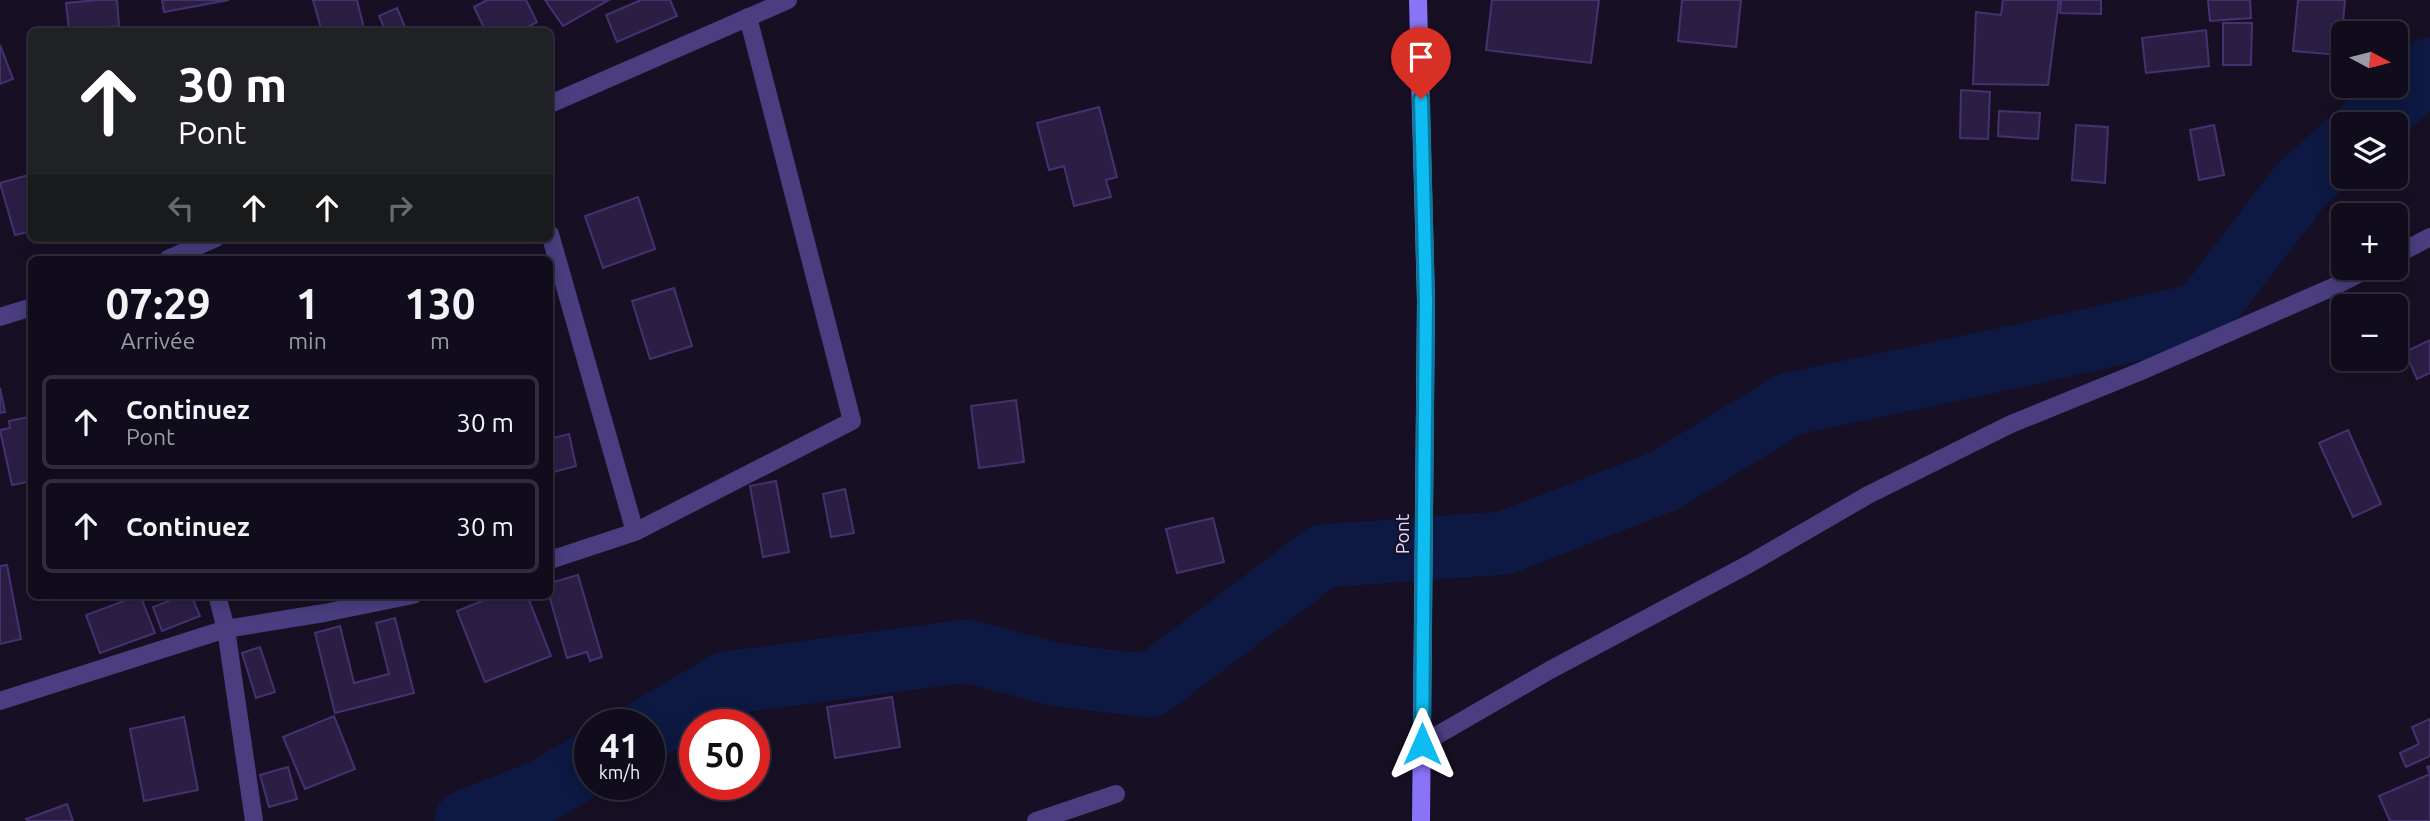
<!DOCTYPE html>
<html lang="fr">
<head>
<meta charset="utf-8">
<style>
  body { margin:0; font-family:Ubuntu,sans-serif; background:#1e1a29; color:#f1f3f6; height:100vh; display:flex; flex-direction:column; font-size:26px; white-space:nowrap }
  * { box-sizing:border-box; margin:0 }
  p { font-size:23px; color:#9c9ba3 }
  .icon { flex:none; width:38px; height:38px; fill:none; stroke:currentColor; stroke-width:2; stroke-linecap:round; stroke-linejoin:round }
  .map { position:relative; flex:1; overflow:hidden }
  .side { position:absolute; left:28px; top:256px; width:525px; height:343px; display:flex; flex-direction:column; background:#110c1c; border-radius:10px; box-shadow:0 4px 18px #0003,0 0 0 2px #302c3b }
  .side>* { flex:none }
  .banner { position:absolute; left:28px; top:28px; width:525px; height:214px; border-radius:10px; box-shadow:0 4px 18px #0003,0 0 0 2px #302c3b; background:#202124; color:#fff; overflow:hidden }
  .needle { width:46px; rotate:97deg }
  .controls { position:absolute; left:2331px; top:21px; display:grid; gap:14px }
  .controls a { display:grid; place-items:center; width:77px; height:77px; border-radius:10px; background:#110c1c; box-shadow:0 4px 18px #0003,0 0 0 2px #302c3b; font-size:35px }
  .speed { position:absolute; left:574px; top:709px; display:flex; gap:14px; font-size:35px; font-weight:700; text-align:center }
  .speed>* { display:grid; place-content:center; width:91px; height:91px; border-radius:50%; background:#110c1c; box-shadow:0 4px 18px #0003,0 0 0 2px #302c3b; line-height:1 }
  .speed small { font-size:18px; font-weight:400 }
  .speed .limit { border:10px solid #d22; background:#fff; color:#111 }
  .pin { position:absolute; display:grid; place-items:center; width:60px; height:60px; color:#fff; margin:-72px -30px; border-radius:50% 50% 50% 0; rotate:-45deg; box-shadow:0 0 7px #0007 }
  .pin .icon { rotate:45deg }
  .me { position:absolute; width:77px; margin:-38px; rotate:0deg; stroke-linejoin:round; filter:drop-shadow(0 0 5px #0008) }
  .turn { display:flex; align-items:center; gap:24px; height:147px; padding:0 35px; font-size:32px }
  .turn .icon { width:91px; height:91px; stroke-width:2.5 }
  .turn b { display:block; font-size:49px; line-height:60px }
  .lanes { display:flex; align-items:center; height:66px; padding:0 35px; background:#0003; justify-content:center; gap:35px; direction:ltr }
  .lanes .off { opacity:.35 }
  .eta { display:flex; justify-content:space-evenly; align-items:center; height:119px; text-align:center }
  .eta b { font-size:42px; font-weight:700; line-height:49px }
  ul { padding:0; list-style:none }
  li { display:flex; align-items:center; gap:21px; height:94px; margin:0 14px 10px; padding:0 21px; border:4px solid #302c3b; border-radius:10px }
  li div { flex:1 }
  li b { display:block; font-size:26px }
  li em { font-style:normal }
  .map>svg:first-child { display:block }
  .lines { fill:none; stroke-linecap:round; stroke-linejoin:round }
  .river { stroke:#0d1942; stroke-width:63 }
  .building { fill:#2b1e45; stroke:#463170; stroke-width:2 }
  .minor { stroke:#4a3e81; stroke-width:18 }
  .secondary { stroke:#8974f7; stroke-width:18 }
  .route-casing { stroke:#097a9d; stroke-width:18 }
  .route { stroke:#0ebcf1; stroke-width:12 }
  .labels { text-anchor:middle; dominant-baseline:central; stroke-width:5; stroke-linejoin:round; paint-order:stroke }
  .street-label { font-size:19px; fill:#e0d7fd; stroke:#171025 }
</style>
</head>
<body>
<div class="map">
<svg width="2430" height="821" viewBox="0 0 2430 821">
  <rect width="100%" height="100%" fill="#171025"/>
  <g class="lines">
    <!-- river -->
    <path class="river" d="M2368,124L2430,69
      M649,729L727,683L966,651L1058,675L1150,686L1323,556L1504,543L1664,481L1790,404L2023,355L2202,314L2300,186L2343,147
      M466,821L543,791L590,763"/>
  </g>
  <!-- building -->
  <path class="building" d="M98,0H117L119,26L69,30L66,3Z
    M162,0H229L164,12Z
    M313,0H357L364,28L352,32H322Z
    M487,0H526L537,22L518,32H486L474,7Z
    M545,0H609L563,26Z
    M641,0H670L677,16L617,42L606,15Z
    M1492,0H1599L1591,63L1486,50Z
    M1682,0H1741L1736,47L1678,41Z
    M2003,0H2059L2048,85L1973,84L1976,12L2001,15Z
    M2061,0H2101V14L2060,13Z
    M2208,0H2250L2251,18L2210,21Z
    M2298,0H2345L2340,55L2293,51Z
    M397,8L407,32H386L379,16Z
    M2223,23H2252L2251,65H2223Z
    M2206,30L2209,66L2146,73L2142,38Z
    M0,45L13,79L0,84Z
    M1961,90L1990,92L1988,139L1960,138Z
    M1099,107L1117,177L1106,180L1111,197L1074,206L1064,166L1049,170L1037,123Z
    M1999,111L2040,113L2038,139L1998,136Z
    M2076,125L2108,127L2105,183L2072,180Z
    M2214,125L2224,175L2199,180L2190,130Z
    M32,174V231L15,235L0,183Z
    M638,197L655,249L603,268L585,216Z
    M674,288L692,346L650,359L632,301Z
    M2430,340V373L2417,379L2405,352Z
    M0,388L5,412L0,413Z
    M1016,400L1024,462L979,468L971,406Z
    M28,417L32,423V481L12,485L0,430L10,428L9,421Z
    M2348,430L2381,504L2353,517L2319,443Z
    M569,434L576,466L550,473V439Z
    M776,481L789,552L763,557L750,486Z
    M845,489L854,533L831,537L823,494Z
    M1213,518L1224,562L1177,573L1166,529Z
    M7,565L21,639L0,644V566Z
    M578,575L602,657L590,661L587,652L567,658L549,595L550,583Z
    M81,595H100L83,600Z
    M140,595L155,633L100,653L86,615Z
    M185,595H191L200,616L162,631L153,607Z
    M497,595H527L551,656L485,682L457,611Z
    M395,618L414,693L335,713L315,633L340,626L354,683L389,674L376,623Z
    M260,647L275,692L256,698L242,653Z
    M892,697L900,747L835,758L827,707Z
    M334,716L355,769L305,789L283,737Z
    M184,717L198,790L144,801L130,729Z
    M2430,719V756L2406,767L2400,753L2419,744L2412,727Z
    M2430,766V821H2390L2379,796L2430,774L2427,767Z
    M288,767L297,799L269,807L260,775Z
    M67,804L73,821H27L26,819Z"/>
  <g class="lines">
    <!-- minor -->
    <path class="minor" d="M550,104L788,0
      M550,234L635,532
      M2396,255L2430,237
      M168,259L216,238
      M0,317L32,307
      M550,560L635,532L852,421L748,17
      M217,595L226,629L254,821
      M0,701L226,629L324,613L413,595
      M1422,744L1550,670L1749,564L1868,495L2011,424L2139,372L2333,287L2370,268
      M1036,821L1116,794"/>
    <!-- secondary -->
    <path class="secondary" d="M1418,0L1426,301L1421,821"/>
  </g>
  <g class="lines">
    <!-- route casing -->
    <g class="route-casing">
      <path id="route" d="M1421,99L1426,301L1422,744"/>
    </g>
    <!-- route -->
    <use href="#route" class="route"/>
  </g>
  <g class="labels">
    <!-- street labels -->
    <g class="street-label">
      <text transform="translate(1402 534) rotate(-90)">Pont</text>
    </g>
  </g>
</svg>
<div class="controls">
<a><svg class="needle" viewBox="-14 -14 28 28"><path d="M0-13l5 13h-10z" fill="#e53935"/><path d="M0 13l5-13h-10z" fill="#9c9ba3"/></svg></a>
<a><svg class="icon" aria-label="layers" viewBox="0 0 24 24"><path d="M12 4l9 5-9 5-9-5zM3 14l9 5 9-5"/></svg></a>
<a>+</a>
<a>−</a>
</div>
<div class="speed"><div>41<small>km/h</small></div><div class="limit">50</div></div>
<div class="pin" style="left:1421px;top:99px;background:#d93025"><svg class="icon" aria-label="arrive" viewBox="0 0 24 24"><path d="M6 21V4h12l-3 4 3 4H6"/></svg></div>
<svg class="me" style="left:1422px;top:744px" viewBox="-20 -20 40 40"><path d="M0-17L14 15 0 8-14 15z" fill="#0ebcf1" stroke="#fff" stroke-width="4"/></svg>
<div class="banner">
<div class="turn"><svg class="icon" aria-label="ahead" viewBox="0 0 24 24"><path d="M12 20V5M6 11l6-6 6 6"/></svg><div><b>30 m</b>Pont</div></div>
<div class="lanes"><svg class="icon off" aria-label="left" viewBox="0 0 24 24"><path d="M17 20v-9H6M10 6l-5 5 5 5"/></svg><svg class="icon" aria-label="ahead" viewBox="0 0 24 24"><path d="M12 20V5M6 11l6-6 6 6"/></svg><svg class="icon" aria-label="ahead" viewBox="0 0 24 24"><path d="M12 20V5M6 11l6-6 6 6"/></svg><svg class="icon off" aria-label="right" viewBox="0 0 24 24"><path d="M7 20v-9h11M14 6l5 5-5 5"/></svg></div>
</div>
<section class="side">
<div class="eta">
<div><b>07:29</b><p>Arrivée</p></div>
<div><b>1</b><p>min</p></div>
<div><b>130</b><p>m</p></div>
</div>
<ul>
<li><svg class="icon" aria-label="ahead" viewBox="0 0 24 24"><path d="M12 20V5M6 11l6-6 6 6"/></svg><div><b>Continuez</b><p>Pont</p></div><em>30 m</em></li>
<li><svg class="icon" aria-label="ahead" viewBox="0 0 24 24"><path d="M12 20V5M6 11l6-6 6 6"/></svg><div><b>Continuez</b></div><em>30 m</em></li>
</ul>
</section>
</div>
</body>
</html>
